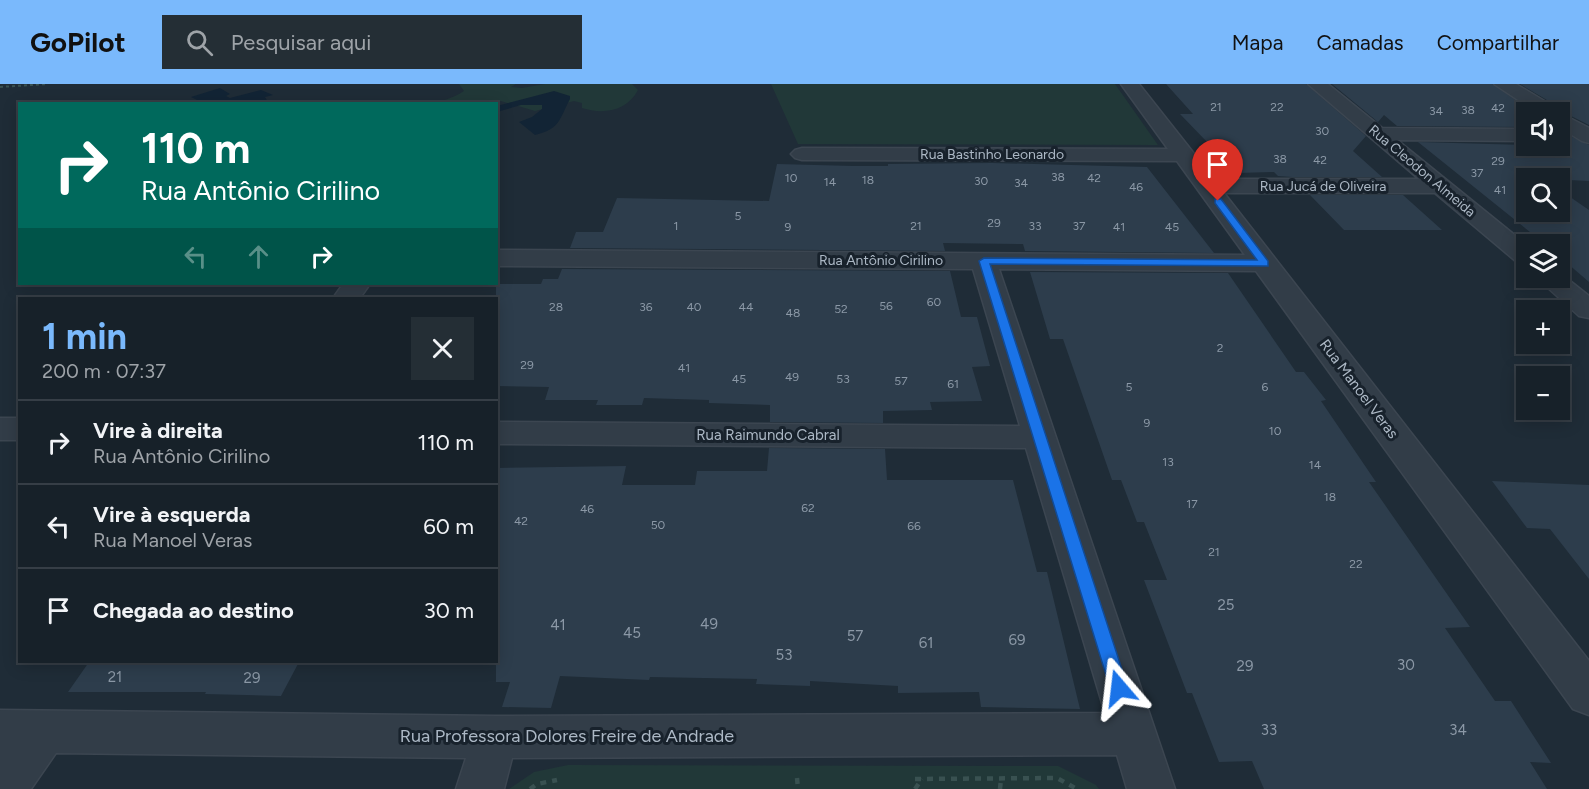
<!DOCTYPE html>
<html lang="pt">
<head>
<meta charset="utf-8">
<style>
  body { margin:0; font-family:Figtree,sans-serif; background:#242e35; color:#f1f3f6; height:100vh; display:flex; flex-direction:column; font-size:22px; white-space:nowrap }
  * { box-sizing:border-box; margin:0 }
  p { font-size:20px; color:#9ea3a8 }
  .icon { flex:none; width:33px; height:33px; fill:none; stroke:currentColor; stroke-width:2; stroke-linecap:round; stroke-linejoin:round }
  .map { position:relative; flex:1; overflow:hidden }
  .details { position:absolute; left:18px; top:213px; width:480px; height:366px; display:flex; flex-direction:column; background:#172129; border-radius:0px; box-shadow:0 3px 15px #0003,0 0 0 2px #363e46 }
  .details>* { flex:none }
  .hud { position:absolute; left:18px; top:18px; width:480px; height:183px; border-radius:0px; box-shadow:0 3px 15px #0003,0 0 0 2px #363e46; background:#00695c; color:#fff; overflow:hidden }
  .controls { position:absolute; left:1516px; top:18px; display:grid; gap:12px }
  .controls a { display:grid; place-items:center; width:54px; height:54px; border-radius:0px; background:#172129; box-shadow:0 3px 15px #0003,0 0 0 2px #363e46; font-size:30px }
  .pin { position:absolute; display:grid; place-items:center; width:51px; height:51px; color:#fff; margin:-62px -26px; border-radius:50% 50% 50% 0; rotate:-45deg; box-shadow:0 0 6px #0007 }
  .pin .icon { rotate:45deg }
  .me { position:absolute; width:66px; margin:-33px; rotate:343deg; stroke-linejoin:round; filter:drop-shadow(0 0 4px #0008) }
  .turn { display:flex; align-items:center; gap:21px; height:126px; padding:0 24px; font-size:27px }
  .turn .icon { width:78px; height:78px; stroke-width:2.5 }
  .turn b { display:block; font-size:42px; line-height:51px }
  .lanes { display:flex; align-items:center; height:57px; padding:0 24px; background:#0003; justify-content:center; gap:30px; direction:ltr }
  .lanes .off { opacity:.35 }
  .round { display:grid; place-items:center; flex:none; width:63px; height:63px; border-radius:0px; background:#242e35 }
  .overview { display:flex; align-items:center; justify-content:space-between; height:102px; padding:0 24px }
  h1 { font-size:36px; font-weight:700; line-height:45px; color:#7ab9fc }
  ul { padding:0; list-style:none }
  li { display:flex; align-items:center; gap:18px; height:84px; padding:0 24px; border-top:2px solid #363e46 }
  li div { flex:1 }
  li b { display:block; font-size:22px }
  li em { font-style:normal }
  header { display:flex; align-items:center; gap:36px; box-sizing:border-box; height:84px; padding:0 30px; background:#7ab9fc; color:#111 }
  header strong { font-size:28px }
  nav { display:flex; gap:33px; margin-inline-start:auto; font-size:21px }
  .search { width:420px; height:54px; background:#242e35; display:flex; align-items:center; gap:15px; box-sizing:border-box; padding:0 21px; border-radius:0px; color:#9ea3a8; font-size:22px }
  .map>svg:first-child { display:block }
  .green { fill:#213838 }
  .water { fill:#122435 }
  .building { fill:#2d3d4c }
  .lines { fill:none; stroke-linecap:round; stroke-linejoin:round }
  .street-casing { stroke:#3c4651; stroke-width:3 }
  .path-far1 { stroke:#395151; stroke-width:2; stroke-dasharray:3 3; stroke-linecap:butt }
  .path { stroke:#395151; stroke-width:4.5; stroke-dasharray:6 6; stroke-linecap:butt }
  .street { fill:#323d48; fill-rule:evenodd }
  .route { fill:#1a73e8; stroke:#114b97; stroke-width:1.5 }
  .labels { text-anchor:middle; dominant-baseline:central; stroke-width:6; stroke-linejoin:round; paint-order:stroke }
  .number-label { font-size:12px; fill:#8b98a6 }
  .far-street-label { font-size:14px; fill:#acb8c5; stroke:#18222c }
  .street-label { font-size:15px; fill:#acb8c5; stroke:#18222c }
  .near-number-label { font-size:15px; fill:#8b98a6 }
  .near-street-label { font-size:18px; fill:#acb8c5; stroke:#18222c }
</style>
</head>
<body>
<header>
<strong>GoPilot</strong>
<div class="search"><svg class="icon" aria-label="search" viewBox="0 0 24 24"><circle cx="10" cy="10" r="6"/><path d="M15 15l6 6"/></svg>Pesquisar aqui</div>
<nav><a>Mapa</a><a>Camadas</a><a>Compartilhar</a></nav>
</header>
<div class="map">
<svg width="1589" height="705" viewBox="0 0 1589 705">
  <rect width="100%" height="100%" fill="#1f2c37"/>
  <!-- green -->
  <path class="green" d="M459,0H516L511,3L522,4L545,0H632L638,6C627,27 603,31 582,24V19L574,17L535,27L501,17L428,20C441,17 452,15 464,7Z
    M771,0H1115L1158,61L798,60Z
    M568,681L1058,682L1096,701L1099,705H509L534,688Z"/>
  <!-- water -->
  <path class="water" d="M220,4L230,10L226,12L230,14L261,6L273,11L265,13L269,20L203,19L191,13Z
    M554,7L570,12V15C559,36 560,45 535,51L519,38L532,33L542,25V21H521L497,28V22Z"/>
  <!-- building -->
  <path class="building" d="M1166,0H1306L1366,52L1353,67L1382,93H1292L1278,92L1274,88L1237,89L1180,30H1193Z
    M1332,0H1492L1533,28H1527V43L1397,42L1384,31L1378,38Z
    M1520,0H1589V41L1561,27L1557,22Z
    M1560,47L1589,61V97L1527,94V128H1560V106L1589,126V198L1560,173V160H1545L1418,58L1560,62Z
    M992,79L1147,83L1214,169L1025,167L1023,160L943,159L945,167L570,164L576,148H603L617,114L769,117L777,80L853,82H888V80Z
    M1310,111H1403L1442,146H1344Z
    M562,185L950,187L961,233H977L990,282L972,283L982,317L930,318L932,326L883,327V339L770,338V321L709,319V316L644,314L642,321H596L598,316H545L549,303L496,302V200H541L543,195H558Z
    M1030,188L1228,189L1296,288H1304L1326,316L1321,317L1376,398H1369L1470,543L1445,544L1495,617H1511L1551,679L1530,678L1547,705H1264L1252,677L1219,678L1192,609H1187L1144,496H1167L1144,438H1137L1121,396H1112L1063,255H1050Z
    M769,364L885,365L887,396H1013L1037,488H1047L1080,625L981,623L979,608L898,609V602L810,597V602L756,600L757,595L650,593L649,596L560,592L551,624L502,623L510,598H496V384L626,382L622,401H695L697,387H767Z
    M1492,397L1589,401V495L1550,445L1527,444Z
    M89,578H299L281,612L205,610L206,608H68Z"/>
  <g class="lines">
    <!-- street casing -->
    <g class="street-casing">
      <path id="street" d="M1121,0H1139L1214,95H1419L1308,0H1328L1382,44L1527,45V57L1397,56L1527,161V182L1518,179L1435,109H1224L1589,577V631L1573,625L1256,187L999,185L1175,705H1127L1117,671L512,674L504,705H456L466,674L56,669L31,705H0V626L495,632L1105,629L1026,364L496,360V338L1020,342L973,185L496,182V166L1245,171L1177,77L802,76L795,74L791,70L795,66L802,64L1168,65Z
        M1494,0H1516L1556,24L1559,28H1536Z
        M1560,29L1589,44V59L1582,57L1560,44Z
        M1560,189L1589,212V234L1579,232L1537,194H1560Z
        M343,200H370L360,214H333Z
        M0,334H20V356H0Z"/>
    </g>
    <!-- path-far1 -->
    <path class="path-far1" d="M0,3L47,0"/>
    <!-- path -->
    <path class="path" d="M797,694L798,705
      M915,695L1057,694L1077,705
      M530,705L537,700L557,696
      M915,705L922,695
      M1000,705L1001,695"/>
    <!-- street -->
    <use href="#street" class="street"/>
  </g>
  <!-- route -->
  <path class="route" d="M1215,115H1221L1268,177V182L990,180L1128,604L1126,610L1119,612L1113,610L1110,604L979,177L984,174L1257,176L1215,119Z"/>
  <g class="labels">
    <!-- number labels -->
    <g class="number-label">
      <text x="1216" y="23">21</text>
      <text x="1277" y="23">22</text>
      <text x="1498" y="24">42</text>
      <text x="1468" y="26">38</text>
      <text x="1436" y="27">34</text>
      <text x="1322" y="47">30</text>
      <text x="1280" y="75">38</text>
      <text x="1320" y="76">42</text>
      <text x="1498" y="77">29</text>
      <text x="1477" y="89">37</text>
      <text x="1058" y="93">38</text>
      <text x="791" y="94">10</text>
      <text x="1094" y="94">42</text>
      <text x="868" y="96">18</text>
      <text x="981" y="97">30</text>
      <text x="830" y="98">14</text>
      <text x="1021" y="99">34</text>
      <text x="1136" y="103">46</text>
      <text x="1500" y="106">41</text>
      <text x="738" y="132">5</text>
      <text x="994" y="139">29</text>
      <text x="676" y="142">1</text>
      <text x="916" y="142">21</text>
      <text x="1035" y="142">33</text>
      <text x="1079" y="142">37</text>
      <text x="788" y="143">9</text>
      <text x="1119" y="143">41</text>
      <text x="1172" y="143">45</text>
      <text x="934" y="218">60</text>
      <text x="886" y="222">56</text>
      <text x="556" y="223">28</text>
      <text x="646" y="223">36</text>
      <text x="694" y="223">40</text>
      <text x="746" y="223">44</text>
      <text x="841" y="225">52</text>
      <text x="793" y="229">48</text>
      <text x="1220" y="264">2</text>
      <text x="527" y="281">29</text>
      <text x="684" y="284">41</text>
      <text x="792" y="293">49</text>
      <text x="739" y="295">45</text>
      <text x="843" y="295">53</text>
      <text x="901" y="297">57</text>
      <text x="953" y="300">61</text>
      <text x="1129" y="303">5</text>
      <text x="1265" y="303">6</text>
      <text x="1147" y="339">9</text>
      <text x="1275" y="347">10</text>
      <text x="1168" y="378">13</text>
      <text x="1315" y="381">14</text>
      <text x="1330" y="413">18</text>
      <text x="1192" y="420">17</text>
      <text x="808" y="424">62</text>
      <text x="587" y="425">46</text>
      <text x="521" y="437">42</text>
      <text x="658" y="441">50</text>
      <text x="914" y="442">66</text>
      <text x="1214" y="468">21</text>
      <text x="1356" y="480">22</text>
    </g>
    <!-- far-street labels -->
    <g class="far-street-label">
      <text x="992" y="70">Rua Bastinho Leonardo</text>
      <text transform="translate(1422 87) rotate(40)">Rua Cleodon Almeida</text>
      <text x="1323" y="102">Rua Jucá de Oliveira</text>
      <text x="881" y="176">Rua Antônio Cirilino</text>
    </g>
    <!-- street labels -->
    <g class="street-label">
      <text transform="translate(1359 305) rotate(53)">Rua Manoel Veras</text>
      <text x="768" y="351">Rua Raimundo Cabral</text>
    </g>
    <!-- near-number labels -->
    <g class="near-number-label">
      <text x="1226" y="521">25</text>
      <text x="709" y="540">49</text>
      <text x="558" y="541">41</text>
      <text x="632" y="549">45</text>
      <text x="855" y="552">57</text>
      <text x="1017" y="556">69</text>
      <text x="926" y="559">61</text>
      <text x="784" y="571">53</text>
      <text x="1406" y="581">30</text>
      <text x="1245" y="582">29</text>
      <text x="115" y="593">21</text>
      <text x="252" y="594">29</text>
      <text x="1269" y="646">33</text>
      <text x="1458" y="646">34</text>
    </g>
    <!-- near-street labels -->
    <g class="near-street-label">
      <text x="567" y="652">Rua Professora Dolores Freire de Andrade</text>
    </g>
  </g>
</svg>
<div class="controls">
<a><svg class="icon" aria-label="sound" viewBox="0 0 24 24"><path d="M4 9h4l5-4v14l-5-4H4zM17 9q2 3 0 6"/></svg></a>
<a><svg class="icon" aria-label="search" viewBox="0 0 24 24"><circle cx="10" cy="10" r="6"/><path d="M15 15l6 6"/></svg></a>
<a><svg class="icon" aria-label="layers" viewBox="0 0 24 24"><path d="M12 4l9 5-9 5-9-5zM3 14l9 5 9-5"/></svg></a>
<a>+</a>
<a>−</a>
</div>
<div class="pin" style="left:1218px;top:117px;background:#d93025"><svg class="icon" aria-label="arrive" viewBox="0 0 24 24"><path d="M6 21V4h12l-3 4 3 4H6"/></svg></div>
<svg class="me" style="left:1119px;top:604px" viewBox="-20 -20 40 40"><path d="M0-17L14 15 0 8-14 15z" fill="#1a73e8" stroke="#fff" stroke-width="4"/></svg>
<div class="hud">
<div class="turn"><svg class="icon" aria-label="right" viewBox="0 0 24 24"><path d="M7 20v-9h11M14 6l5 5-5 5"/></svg><div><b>110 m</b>Rua Antônio Cirilino</div></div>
<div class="lanes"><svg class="icon off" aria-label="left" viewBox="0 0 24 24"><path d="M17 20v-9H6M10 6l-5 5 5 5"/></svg><svg class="icon off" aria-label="ahead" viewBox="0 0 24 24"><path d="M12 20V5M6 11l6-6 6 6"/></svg><svg class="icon" aria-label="right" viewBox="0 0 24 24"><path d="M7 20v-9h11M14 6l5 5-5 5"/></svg></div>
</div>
<section class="details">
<div class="overview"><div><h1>1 min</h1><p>200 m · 07:37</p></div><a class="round"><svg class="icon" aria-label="close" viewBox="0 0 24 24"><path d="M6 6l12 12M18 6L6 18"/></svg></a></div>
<ul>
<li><svg class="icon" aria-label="right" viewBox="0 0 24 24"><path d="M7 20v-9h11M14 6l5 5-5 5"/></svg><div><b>Vire à direita</b><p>Rua Antônio Cirilino</p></div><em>110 m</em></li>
<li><svg class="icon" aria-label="left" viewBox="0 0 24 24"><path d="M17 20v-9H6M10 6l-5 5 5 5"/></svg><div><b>Vire à esquerda</b><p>Rua Manoel Veras</p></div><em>60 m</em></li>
<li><svg class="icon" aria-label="arrive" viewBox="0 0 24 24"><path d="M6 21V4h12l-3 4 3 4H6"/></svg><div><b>Chegada ao destino</b></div><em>30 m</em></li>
</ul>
</section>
</div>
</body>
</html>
